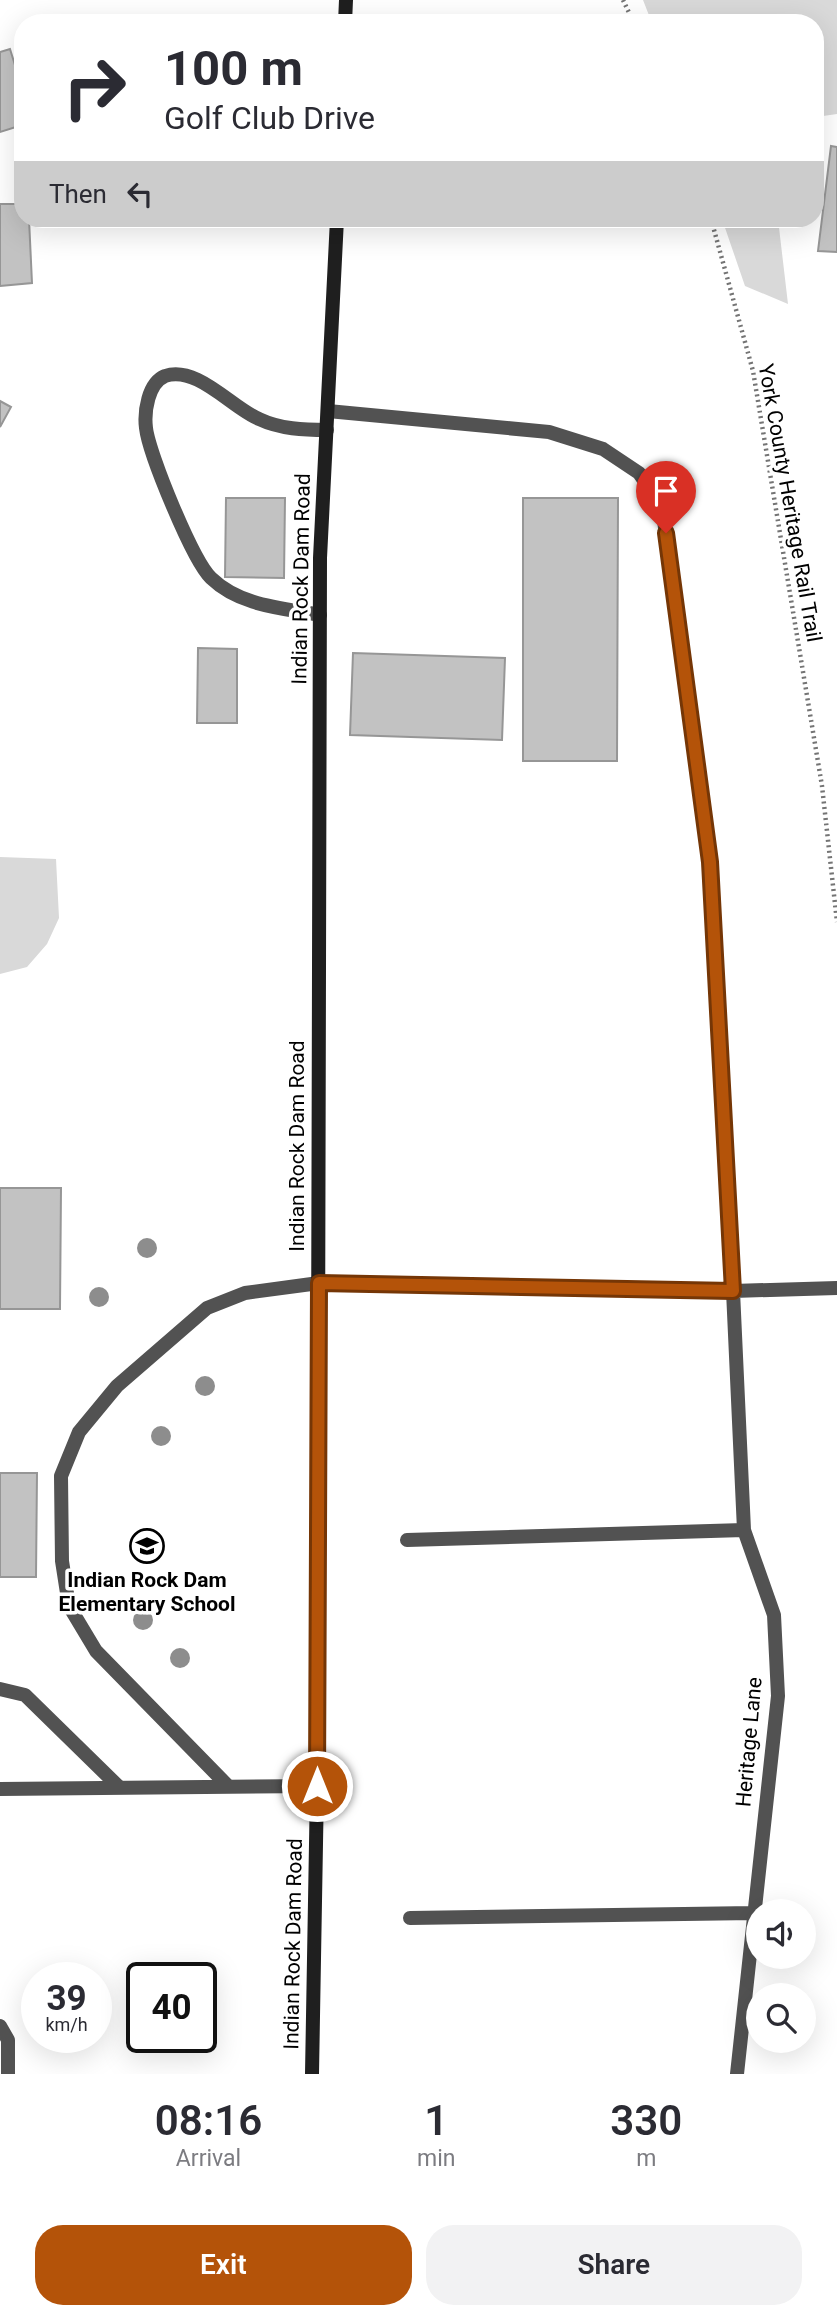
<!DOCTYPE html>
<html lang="en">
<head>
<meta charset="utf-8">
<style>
  body { margin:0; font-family:Roboto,sans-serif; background:#f2f2f3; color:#2b2b33; height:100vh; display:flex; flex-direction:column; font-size:26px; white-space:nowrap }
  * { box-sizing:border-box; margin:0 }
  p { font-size:23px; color:#7c7c81 }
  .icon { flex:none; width:38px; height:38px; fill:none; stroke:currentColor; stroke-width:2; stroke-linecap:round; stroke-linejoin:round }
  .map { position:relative; height:2074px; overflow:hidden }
  .panel { display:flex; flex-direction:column; background:#fff; flex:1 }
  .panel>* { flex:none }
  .top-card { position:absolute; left:14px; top:14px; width:810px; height:214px; border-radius:28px; box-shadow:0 7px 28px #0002; background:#fff; color:#2b2b33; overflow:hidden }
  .tools { position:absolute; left:746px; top:1899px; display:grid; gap:14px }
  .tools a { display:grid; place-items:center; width:70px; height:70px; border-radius:50%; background:#fff; box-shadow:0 7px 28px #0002; font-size:35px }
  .speed { position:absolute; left:21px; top:1962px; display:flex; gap:14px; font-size:35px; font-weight:700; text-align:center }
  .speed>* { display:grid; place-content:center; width:91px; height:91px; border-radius:50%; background:#fff; box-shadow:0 7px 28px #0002; line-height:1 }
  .speed small { font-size:18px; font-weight:400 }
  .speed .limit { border:4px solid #111; border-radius:10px; background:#fff; color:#111 }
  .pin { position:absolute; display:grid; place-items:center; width:60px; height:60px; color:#fff; margin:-72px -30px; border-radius:50% 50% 50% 0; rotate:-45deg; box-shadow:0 0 7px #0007 }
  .pin .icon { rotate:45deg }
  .me { position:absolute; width:77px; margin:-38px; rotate:0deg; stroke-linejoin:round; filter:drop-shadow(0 0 5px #0008) }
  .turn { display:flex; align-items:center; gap:24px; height:147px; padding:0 35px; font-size:32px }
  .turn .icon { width:91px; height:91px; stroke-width:2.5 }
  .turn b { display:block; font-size:49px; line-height:60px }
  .then { display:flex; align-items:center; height:66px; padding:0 35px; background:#0003; gap:14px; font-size:26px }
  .eta { display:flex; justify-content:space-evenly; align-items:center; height:119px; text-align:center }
  .eta b { font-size:42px; font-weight:600; line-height:49px }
  .action { display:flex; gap:14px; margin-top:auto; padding:14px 35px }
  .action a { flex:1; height:80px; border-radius:28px; background:#b45309; color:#fff; font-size:28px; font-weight:600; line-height:80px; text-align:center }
  .action a+a { background:#f2f2f3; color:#2b2b33 }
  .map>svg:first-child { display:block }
  .green { fill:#d9d9d9 }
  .building { fill:#c2c2c2; stroke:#969696; stroke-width:2 }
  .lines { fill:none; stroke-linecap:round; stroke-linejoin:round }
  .path { stroke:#747474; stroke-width:4.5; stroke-dasharray:2 3.5; stroke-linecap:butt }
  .lane { stroke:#525252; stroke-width:14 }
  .street { stroke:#525252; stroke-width:14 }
  .secondary { stroke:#1f1f1f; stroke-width:14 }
  .tree { fill:#8d8d8d }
  .route-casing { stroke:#753606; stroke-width:18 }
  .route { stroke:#b45309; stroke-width:12 }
  .labels { text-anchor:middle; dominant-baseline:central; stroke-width:7; stroke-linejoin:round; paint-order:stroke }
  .street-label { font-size:21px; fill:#000; stroke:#fff }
  .poi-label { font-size:21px; font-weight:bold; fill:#000; stroke:#fff }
</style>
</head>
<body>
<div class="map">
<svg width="837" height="2074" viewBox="0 0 837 2074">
  <rect width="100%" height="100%" fill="#fff"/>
  <!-- green -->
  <path class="green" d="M643,0H837V114L816,117V23H652Z
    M722,219H778L788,304L745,286Z
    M0,857L56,859L59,918L47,944L27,967L0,974Z"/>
  <!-- building -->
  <path class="building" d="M10,49L23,91V121L18,122L19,126L0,132V52Z
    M831,146L837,147V252L818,251Z
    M0,204H23V219H29L32,283L0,286Z
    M0,401L11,407L0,427Z
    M226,498H285L284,578L225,577Z
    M523,498H618L617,761H523Z
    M198,648L237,649V723H197Z
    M353,653L505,658L502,740L350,735Z
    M0,1188H61L60,1309H0Z
    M0,1473H37L36,1577H0Z"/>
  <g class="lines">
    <!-- path -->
    <path class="path" d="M623,0L634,23
      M711,219L753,371L822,786L837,922"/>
    <!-- lane -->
    <path class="lane" d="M328,411L549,432L603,449L639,473L662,506L711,862L733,1291
      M320,615C282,608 240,606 211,578C193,561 149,454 146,428C144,412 148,383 165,376C197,365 232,408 259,419C280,429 304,430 327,430
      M0,1689L25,1695L119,1787
      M227,1785L96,1651L69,1606L62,1561L61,1476L79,1432L117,1386L207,1308L245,1293L319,1283
      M0,1789L317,1786"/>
    <!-- street -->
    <path class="street" d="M319,1283L733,1291L837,1288
      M733,1291L744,1530L774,1615L778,1696L737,2074
      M407,1540L744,1530
      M410,1918L754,1913
      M0,2026L8,2040V2074"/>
    <!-- secondary -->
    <path class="secondary" d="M345,23L346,0
      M312,2074L317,1786L320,558L337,219"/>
  </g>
  <!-- trees -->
  <g class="tree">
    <circle cx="147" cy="1248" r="10"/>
    <circle cx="99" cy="1297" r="10"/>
    <circle cx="205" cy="1386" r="10"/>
    <circle cx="161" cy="1436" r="10"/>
    <circle cx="143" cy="1620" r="10"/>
    <circle cx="180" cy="1658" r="10"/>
  </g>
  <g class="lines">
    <!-- route casing -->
    <g class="route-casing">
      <path id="route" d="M317,1786L319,1283L733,1291L710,862L666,533"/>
    </g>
    <!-- route -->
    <use href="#route" class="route"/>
  </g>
  <!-- icons -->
  <defs>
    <g id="school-ring" transform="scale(1.75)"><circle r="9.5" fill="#fff" stroke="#000" stroke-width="1.5"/><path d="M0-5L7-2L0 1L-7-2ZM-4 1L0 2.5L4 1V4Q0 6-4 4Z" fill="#000"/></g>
  </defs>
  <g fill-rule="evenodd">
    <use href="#school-ring" x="147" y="1546"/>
  </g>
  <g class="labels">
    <!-- street labels -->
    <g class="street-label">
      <text transform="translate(790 503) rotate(80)">York County Heritage Rail Trail</text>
      <text transform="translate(301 579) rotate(-89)">Indian Rock Dam Road</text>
      <text transform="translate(297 1146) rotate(-90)">Indian Rock Dam Road</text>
      <text transform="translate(749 1742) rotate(-85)">Heritage Lane</text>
      <text transform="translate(293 1944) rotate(-89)">Indian Rock Dam Road</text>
    </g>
    <!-- poi labels -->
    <g class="poi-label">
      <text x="147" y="1580">Indian Rock Dam<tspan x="147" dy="24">Elementary School</tspan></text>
    </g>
  </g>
</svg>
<div class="tools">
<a><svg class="icon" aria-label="sound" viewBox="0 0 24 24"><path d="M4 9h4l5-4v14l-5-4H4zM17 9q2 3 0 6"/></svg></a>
<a><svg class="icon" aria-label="search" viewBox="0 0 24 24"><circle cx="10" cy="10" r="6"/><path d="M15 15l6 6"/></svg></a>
</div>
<div class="speed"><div>39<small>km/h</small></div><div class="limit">40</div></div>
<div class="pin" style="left:666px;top:533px;background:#d93025"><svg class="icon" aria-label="arrive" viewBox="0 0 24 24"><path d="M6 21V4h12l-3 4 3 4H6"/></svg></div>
<svg class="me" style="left:317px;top:1786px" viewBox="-20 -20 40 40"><circle r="17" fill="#b45309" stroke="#fff" stroke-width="3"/><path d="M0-11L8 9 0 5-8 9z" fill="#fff"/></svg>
<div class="top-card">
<div class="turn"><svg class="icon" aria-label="right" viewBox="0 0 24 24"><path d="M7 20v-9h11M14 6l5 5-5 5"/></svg><div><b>100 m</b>Golf Club Drive</div></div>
<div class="then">Then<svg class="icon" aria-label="left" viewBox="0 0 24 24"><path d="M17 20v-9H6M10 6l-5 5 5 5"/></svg></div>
</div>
</div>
<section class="panel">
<div class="eta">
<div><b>08:16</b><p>Arrival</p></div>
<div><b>1</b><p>min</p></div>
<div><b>330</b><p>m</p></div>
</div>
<div class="action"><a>Exit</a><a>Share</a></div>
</section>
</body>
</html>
